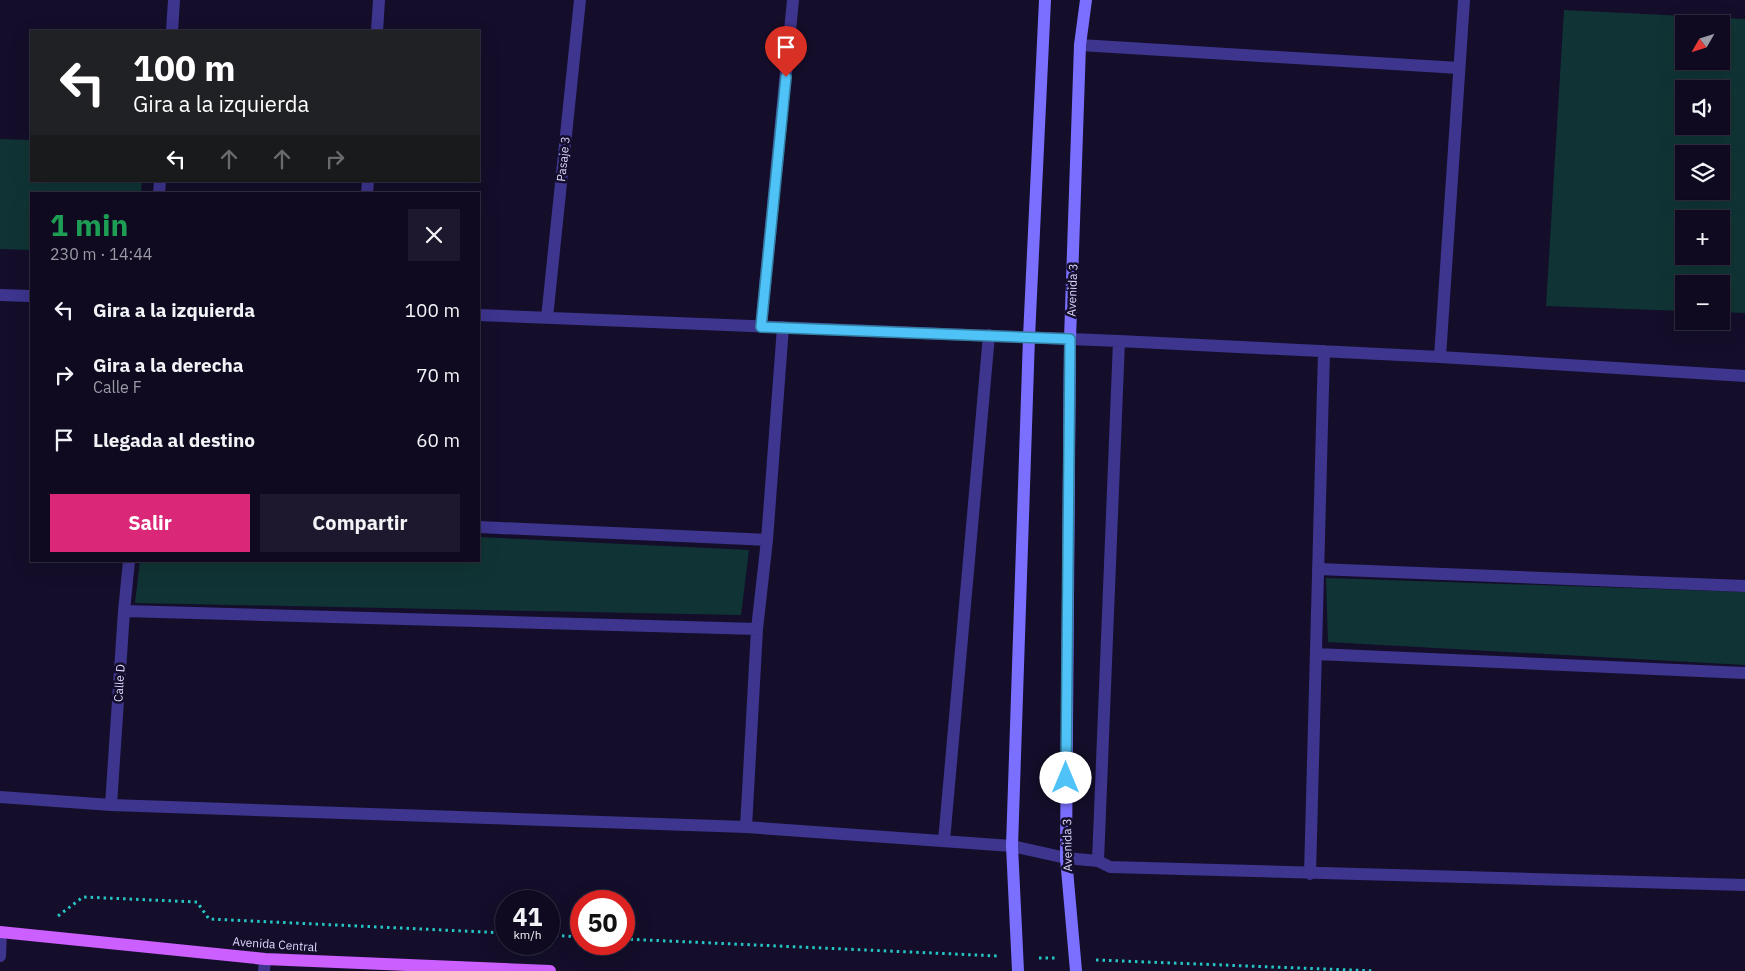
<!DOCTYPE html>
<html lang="es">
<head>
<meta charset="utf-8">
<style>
  body { margin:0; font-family:"IBM Plex Sans",sans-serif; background:#1d182d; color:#f1f3f6; height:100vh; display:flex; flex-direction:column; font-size:19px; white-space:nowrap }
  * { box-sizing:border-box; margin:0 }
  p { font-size:16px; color:#9b9aa5 }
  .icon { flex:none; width:28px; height:28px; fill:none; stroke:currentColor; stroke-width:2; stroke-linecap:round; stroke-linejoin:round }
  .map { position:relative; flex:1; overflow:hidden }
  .sheet { position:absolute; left:30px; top:192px; width:450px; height:370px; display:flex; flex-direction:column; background:#0f0a20; border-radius:0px; box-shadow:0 5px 20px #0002,0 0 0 1px #2f2b3e }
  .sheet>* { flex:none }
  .top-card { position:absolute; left:30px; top:30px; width:450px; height:152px; border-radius:0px; box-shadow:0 5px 20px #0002,0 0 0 1px #2f2b3e; background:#202124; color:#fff; overflow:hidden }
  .needle { width:32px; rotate:231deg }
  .fabs { position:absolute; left:1675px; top:15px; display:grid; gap:10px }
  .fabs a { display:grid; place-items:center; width:55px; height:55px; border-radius:0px; background:#0f0a20; box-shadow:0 5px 20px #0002,0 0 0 1px #2f2b3e; font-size:25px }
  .speed { position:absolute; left:495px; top:890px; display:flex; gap:10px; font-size:25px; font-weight:700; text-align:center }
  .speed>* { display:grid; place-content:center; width:65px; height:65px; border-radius:50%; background:#0f0a20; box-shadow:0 5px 20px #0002,0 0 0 1px #2f2b3e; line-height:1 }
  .speed small { font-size:12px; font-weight:400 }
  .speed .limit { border:8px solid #d22; background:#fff; color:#111 }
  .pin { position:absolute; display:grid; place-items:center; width:42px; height:42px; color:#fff; margin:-51px -21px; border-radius:50% 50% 50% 0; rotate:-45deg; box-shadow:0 0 5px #0007 }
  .pin .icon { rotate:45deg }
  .me { position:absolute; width:55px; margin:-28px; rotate:0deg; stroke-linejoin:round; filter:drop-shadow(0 0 4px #0008) }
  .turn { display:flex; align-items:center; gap:18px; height:105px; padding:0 20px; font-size:22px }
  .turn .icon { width:65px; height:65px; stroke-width:2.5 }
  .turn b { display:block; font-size:35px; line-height:42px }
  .lanes { display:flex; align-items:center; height:48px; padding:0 20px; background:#0003; justify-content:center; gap:25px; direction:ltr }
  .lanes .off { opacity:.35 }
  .round { display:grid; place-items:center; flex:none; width:52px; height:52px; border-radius:0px; background:#1d182d }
  .head { display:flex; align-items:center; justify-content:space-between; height:85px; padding:0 20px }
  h1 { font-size:30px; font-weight:800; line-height:38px; color:#1e9e55 }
  .button { display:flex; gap:10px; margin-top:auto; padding:10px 20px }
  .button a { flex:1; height:58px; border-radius:0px; background:#db2777; color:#fff; font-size:20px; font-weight:800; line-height:58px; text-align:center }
  .button a+a { background:#1d182d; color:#f1f3f6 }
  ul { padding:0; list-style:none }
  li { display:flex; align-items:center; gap:15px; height:65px; padding:0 20px }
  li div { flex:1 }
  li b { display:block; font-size:19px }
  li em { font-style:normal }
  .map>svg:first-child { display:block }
  .green { fill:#103435; fill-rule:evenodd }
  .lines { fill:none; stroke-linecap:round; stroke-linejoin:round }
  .path { stroke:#25c6c5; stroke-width:3; stroke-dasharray:2.5 4; stroke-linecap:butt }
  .minor { stroke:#3d358e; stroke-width:12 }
  .secondary { stroke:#7a6fff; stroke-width:12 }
  .primary { stroke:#cc5fff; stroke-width:12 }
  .route-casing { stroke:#337fa1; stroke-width:12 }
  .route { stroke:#4fc3f7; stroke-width:9 }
  .labels { text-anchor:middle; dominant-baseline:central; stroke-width:5; stroke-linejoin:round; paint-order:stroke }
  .street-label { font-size:12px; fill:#ded8ff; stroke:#140e2a }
</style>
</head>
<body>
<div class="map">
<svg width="1745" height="971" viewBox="0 0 1745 971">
  <rect width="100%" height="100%" fill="#140e2a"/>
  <!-- green -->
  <path class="green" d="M1564,10L1745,19V313L1721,312V284H1684V311L1546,306ZM1684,24H1721V61H1684ZM1684,89H1721V126H1684ZM1684,154H1721V191H1684ZM1684,219H1721V256H1684Z
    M0,139L31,140V181H142L141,194H31V250L0,249Z
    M479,537L749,550L741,615L135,603L140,561H479Z
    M1326,578L1745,592V665L1328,642Z"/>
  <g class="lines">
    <!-- path -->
    <path class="path" d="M58,916L83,897L197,902L209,919L506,933
      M549,935L581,937
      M624,939L998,956
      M1039,958H1055
      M1096,960L1375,971"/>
    <!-- minor -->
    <path class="minor" d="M172,31L174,0
      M377,31L379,0
      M1080,45L1459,68
      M159,194L160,181
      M367,194L368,181
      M0,295L31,296
      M479,315L1119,341L1440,357L1745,376
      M547,318L580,0
      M761,327L793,0
      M1440,357L1464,0
      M479,527L767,540
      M1318,569L1745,586
      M124,611L757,629
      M1316,654L1745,673
      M0,797L111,805L746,827L1012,846L1066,858L1098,861L1110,867L1745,885
      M111,805L124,611L129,561
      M746,827L757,629L767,540L783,327
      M944,841L989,335
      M1098,861L1119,341
      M1310,874L1324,351
      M0,956L1,932
      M264,971L265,959"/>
    <!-- secondary -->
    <path class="secondary" d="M1018,971L1012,846L1029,337L1045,0
      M1076,971L1066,858L1070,339L1080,45L1086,0"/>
    <!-- primary -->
    <path class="primary" d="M0,932L265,959L550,971"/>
  </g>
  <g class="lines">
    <!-- route casing -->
    <g class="route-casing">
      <path id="route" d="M786,77L761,327L1070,339L1066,778"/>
    </g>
    <!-- route -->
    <use href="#route" class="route"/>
  </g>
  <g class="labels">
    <!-- street labels -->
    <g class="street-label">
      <text transform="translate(563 159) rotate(-84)">Pasaje 3</text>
      <text transform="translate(1072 290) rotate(-88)">Avenida 3</text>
      <text transform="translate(119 683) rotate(-86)">Calle D</text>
      <text transform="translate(1067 845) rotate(-91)">Avenida 3</text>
      <text transform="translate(275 944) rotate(4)">Avenida Central</text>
    </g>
  </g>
</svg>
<div class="fabs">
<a><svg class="needle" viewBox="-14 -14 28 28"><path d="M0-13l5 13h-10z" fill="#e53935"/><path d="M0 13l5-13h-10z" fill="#9b9aa5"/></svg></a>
<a><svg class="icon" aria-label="sound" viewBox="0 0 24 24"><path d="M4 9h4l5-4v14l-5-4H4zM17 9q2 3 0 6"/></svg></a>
<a><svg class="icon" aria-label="layers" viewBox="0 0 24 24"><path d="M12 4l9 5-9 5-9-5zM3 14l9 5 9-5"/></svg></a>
<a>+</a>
<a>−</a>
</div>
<div class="speed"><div>41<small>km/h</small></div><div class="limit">50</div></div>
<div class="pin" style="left:786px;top:77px;background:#d93025"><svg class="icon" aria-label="arrive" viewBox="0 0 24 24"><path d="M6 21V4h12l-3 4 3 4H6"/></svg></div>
<svg class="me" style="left:1066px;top:778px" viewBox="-20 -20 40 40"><circle r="19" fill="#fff"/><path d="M0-13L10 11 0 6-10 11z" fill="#4fc3f7"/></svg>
<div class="top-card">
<div class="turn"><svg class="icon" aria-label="left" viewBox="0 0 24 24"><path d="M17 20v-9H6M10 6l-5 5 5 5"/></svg><div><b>100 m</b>Gira a la izquierda</div></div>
<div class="lanes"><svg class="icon" aria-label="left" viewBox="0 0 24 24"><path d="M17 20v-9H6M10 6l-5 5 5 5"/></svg><svg class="icon off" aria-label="ahead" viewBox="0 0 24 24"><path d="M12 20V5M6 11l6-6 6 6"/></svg><svg class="icon off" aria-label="ahead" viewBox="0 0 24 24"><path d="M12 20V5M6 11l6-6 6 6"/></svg><svg class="icon off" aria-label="right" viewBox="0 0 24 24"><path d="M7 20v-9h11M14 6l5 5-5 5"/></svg></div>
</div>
<section class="sheet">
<div class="head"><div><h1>1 min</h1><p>230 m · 14:44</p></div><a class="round"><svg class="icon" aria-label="close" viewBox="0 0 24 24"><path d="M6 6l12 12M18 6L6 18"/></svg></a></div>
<ul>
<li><svg class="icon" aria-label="left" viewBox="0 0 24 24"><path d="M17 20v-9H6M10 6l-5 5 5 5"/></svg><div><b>Gira a la izquierda</b></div><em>100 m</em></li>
<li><svg class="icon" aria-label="right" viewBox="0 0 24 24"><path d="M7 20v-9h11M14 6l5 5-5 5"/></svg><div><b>Gira a la derecha</b><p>Calle F</p></div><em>70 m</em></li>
<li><svg class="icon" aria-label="arrive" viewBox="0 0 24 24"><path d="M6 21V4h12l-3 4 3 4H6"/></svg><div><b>Llegada al destino</b></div><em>60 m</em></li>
</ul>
<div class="button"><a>Salir</a><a>Compartir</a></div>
</section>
</div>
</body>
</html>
